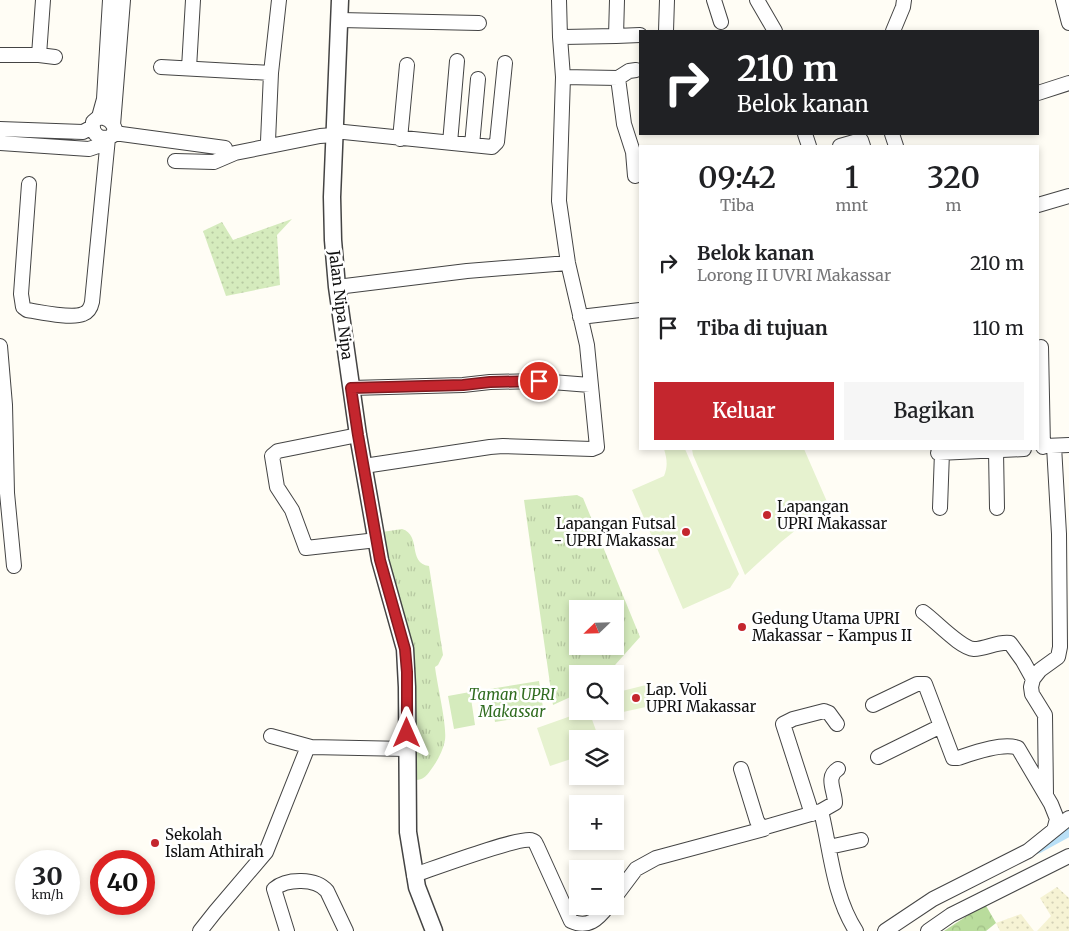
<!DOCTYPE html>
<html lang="id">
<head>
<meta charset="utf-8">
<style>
  body { margin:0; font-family:Merriweather,serif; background:#f6f6f6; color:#202124; height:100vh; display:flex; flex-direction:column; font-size:19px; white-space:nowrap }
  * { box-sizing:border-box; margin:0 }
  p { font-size:16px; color:#757577 }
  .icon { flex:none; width:28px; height:28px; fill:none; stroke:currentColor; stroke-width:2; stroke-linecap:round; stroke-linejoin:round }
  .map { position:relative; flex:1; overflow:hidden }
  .details { position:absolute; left:639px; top:145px; width:400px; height:305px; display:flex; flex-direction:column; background:#fff; border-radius:0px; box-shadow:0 2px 8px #0003 }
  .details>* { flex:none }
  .hud { position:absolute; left:639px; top:30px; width:400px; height:105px; border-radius:0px; box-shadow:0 2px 8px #0003; background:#202124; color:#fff; overflow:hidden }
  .needle { width:32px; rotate:247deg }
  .tools { position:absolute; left:569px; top:600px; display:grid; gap:10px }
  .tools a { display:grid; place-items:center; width:55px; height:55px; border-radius:0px; background:#fff; box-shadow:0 2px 8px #0003; font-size:25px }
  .speed { position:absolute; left:15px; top:850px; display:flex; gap:10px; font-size:25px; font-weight:700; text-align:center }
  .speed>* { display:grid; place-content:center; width:65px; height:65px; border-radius:50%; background:#fff; box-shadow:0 2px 8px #0003; line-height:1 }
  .speed small { font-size:12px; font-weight:400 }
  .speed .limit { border:8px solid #d22; background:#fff; color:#111 }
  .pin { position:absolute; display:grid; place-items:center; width:42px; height:42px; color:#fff; margin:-21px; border:2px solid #fff; border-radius:50%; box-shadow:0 1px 5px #0007 }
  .me { position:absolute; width:55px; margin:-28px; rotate:0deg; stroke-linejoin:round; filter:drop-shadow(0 0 4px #0008) }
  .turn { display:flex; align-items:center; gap:18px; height:105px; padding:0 15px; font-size:22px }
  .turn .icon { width:65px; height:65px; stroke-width:2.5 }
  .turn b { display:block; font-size:35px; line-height:42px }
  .eta { display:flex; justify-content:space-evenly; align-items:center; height:85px; text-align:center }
  .eta b { font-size:30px; font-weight:600; line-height:35px }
  .button { display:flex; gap:10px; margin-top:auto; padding:10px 15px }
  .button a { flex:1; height:58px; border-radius:0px; background:#c4262e; color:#fff; font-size:20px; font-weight:600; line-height:58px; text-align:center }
  .button a+a { background:#f6f6f6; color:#202124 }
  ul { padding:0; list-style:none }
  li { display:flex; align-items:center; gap:15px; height:65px; padding:0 15px }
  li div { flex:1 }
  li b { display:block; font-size:19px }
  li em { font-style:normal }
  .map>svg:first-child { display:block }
  .farmland { fill:url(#farmland-dots) }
  .grass { fill:url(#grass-dots) }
  .forest { fill:url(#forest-crowns) }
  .park { fill:url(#park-tufts); fill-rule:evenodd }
  .garden { fill:#d5ebbd }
  .pitch { fill:#e6f2cf }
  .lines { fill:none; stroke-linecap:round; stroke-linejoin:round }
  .canal { stroke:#b9e0f7; stroke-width:11 }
  .minor-casing { stroke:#444; stroke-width:16 }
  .tertiary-casing { stroke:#444; stroke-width:19 }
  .minor { stroke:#fff; stroke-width:14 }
  .tertiary { stroke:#fff; stroke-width:16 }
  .route-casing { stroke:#7f191e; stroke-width:12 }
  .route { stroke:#c4262e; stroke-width:9 }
  .poi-dot { fill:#c4262e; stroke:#fff; stroke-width:2 }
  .labels { text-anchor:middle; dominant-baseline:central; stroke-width:5; stroke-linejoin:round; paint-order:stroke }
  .street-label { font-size:15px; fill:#111; stroke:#fff }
  .poi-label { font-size:15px; fill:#111; stroke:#fff; text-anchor:start }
  .park-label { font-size:15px; font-style:italic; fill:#2f6b1f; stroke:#fff }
</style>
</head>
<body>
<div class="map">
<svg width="1069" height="931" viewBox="0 0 1069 931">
  <defs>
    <pattern id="farmland-dots" width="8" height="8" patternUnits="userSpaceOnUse" patternTransform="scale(1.25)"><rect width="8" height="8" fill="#f6f3d4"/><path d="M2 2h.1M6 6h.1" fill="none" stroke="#d2cfb5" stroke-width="1.8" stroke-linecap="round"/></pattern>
    <pattern id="grass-dots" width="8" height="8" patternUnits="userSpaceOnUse" patternTransform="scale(1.25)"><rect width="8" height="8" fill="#d5ebbd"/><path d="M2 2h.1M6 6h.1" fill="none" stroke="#b6c8a1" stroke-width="1.8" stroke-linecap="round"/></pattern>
    <pattern id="forest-crowns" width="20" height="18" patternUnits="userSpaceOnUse" patternTransform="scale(1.25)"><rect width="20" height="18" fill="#b9dc9c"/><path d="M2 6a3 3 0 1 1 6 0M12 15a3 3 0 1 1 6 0" fill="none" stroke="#9ebc85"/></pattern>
    <pattern id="park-tufts" width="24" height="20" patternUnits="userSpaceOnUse" patternTransform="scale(1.25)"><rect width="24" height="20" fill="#d5ebbd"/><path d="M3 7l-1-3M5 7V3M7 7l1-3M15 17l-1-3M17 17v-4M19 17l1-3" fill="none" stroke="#b6c8a1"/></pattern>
  </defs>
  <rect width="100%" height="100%" fill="#fffdf5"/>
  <!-- farmland -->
  <path class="farmland" d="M1057,887L1069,898V931H1037L1051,916L1040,898Z
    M1021,914L1034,931H1000L996,923Z"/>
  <!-- grass -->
  <path class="grass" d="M292,219L277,235L280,285L226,296L203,231L222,222L233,240Z"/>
  <!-- forest -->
  <path class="forest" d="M985,904L996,923L986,931H944Z"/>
  <!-- park -->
  <path class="park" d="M577,495L583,498L640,637L607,674H578L577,694L553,705L524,500ZM578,609H615V646H578Z
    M402,529C422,535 407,563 429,566L443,655L438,665L435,667C437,684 447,725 445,740C443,751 437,762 430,771C425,778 420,782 411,779L389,566L382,532Z"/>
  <!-- garden -->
  <path class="garden" d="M539,681L543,708L524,717L495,722L490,689Z
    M470,692L475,725L454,729L448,696Z"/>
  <!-- pitch -->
  <path class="pitch" d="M664,449H685L739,574L730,588L683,609L632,490L664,476C668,466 667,459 664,449Z
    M692,449H804L828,504L781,542L745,575L693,455Z
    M650,684L655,705L623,712L618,692Z
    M585,711H589L599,739H578L577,757L550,766L537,728Z"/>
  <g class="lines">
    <!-- canal -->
    <path class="canal" d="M1038,848L1069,831"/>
    <!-- minor casing -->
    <g class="minor-casing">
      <path id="minor" d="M559,0L560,37H563L616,36L617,0
        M714,0L721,22
        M757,0L775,31
        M1063,0L1069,23
        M340,20L479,23
        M666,31L667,0
        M893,31L903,7L904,0
        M616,36L640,35
        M0,55H39L55,57
        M39,55L43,0
        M161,67L271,73
        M189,68L193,0
        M563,77L618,78L629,71L636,70
        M618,78L624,124L633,152L635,176
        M1038,93L1069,83
        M99,117C108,118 112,121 115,129L112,136C101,141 91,135 93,122L99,117L104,99L110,0
        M113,125L123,0
        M0,129L83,132L92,127
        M334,131L492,147L497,142L505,63
        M114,133L225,148
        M805,134L809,146
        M892,134L896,146
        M400,139L407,65
        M268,141L271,73L279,0
        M0,143L89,149L98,146L104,139
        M450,143L457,61
        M472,145L478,79
        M840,146L861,140L863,146
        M175,161L214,162L235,153L320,136L334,135
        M29,184L21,294L23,307L27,310C40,312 72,319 83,314C89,312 91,307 92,302L108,138
        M1038,205L1069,196
        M337,287L467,271L568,263
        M580,317L640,310
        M0,346L5,405L7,493L14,566
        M1041,347L1043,447
        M351,388L463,385L490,382L539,381L590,385
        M358,435L278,451L272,456L277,487L292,510L306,548L377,540
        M1045,446L1069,445
        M996,451L997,508
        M938,453L1024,449
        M364,466L490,447L503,446L592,449L597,447L587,345L568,263L559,201L563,77L560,37
        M940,508L942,452
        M923,612C936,621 960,648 974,649C986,649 998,641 1010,643L1023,661L1033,679
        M873,705L917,684H925L953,758H958C973,753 1003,742 1018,748L1051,804L1057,819L1054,830
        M271,736L311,747
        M878,757L941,726
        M741,769L757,821L762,828L821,811C831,852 833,895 856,931
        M1046,794L1045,715L1032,694L1031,687L1033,679L1040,670L1058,657L1060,647L1059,534L1054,446
        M821,811L835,803C835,791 825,777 838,769
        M812,814L783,724L793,719L824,711L829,713L837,724
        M829,847L861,840
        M414,875C432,869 518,837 531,840C535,841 535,842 537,846L571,921C588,929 598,919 608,906
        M615,897L636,869L656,858L764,829
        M200,931L215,912L266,852L307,749L311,747L407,749
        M287,931L274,889C287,878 316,878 327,891L346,931
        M885,931L933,899L1028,851L1069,818
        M928,931L951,915L1069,856"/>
    </g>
    <!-- tertiary casing -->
    <g class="tertiary-casing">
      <path id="tertiary" d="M340,0L332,197L333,240L337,287L358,435L380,560L405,649L407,687L408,832L417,887L434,931"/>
    </g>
    <!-- minor -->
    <use href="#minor" class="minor"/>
    <!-- tertiary -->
    <use href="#tertiary" class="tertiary"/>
  </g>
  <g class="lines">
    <!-- route casing -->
    <g class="route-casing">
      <path id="route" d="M407,733V672L405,649L380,560L358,435L351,388L463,385L490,382L539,381"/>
    </g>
    <!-- route -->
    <use href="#route" class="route"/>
  </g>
  <!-- markers -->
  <g class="poi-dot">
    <circle cx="767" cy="515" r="5"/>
    <circle cx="686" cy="532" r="5"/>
    <circle cx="742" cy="627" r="5"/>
    <circle cx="636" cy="698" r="5"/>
    <circle cx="155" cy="843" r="5"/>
  </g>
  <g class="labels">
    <!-- street labels -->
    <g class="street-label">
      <text transform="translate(341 305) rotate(83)">Jalan Nipa Nipa</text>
    </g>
    <!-- poi labels -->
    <g class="poi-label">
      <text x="777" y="506">Lapangan<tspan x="777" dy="17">UPRI Makassar</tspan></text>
      <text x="676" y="523" text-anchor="end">Lapangan Futsal<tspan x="676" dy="17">- UPRI Makassar</tspan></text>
      <text x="752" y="618">Gedung Utama UPRI<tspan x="752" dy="17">Makassar - Kampus II</tspan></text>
      <text x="646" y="689">Lap. Voli<tspan x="646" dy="17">UPRI Makassar</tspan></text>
      <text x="165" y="834">Sekolah<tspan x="165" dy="17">Islam Athirah</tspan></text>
    </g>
    <!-- park labels -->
    <g class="park-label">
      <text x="512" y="694">Taman UPRI<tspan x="512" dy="17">Makassar</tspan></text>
    </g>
  </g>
</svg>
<div class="tools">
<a><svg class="needle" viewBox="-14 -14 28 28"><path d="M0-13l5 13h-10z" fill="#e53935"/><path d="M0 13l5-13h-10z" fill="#757577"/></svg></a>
<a><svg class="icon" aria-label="search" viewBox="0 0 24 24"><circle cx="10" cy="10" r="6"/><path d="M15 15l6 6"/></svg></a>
<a><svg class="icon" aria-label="layers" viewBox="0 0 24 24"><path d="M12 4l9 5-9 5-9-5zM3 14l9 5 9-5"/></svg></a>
<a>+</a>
<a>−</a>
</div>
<div class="speed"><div>30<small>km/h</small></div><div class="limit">40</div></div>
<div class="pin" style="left:539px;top:381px;background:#d93025"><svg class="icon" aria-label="arrive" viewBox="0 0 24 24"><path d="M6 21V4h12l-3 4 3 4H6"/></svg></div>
<svg class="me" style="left:407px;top:733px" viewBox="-20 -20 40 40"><path d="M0-17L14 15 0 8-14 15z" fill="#c4262e" stroke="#fff" stroke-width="4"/></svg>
<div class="hud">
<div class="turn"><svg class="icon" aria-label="right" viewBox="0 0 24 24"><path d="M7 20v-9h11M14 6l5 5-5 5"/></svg><div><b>210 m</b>Belok kanan</div></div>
</div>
<section class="details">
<div class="eta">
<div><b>09:42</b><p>Tiba</p></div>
<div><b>1</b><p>mnt</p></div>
<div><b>320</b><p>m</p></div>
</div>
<ul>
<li><svg class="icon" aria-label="right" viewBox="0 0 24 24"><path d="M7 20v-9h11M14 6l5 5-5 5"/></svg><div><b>Belok kanan</b><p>Lorong II UVRI Makassar</p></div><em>210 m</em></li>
<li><svg class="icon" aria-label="arrive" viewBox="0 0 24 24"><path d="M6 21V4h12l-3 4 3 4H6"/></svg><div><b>Tiba di tujuan</b></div><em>110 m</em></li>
</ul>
<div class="button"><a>Keluar</a><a>Bagikan</a></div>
</section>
</div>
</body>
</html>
